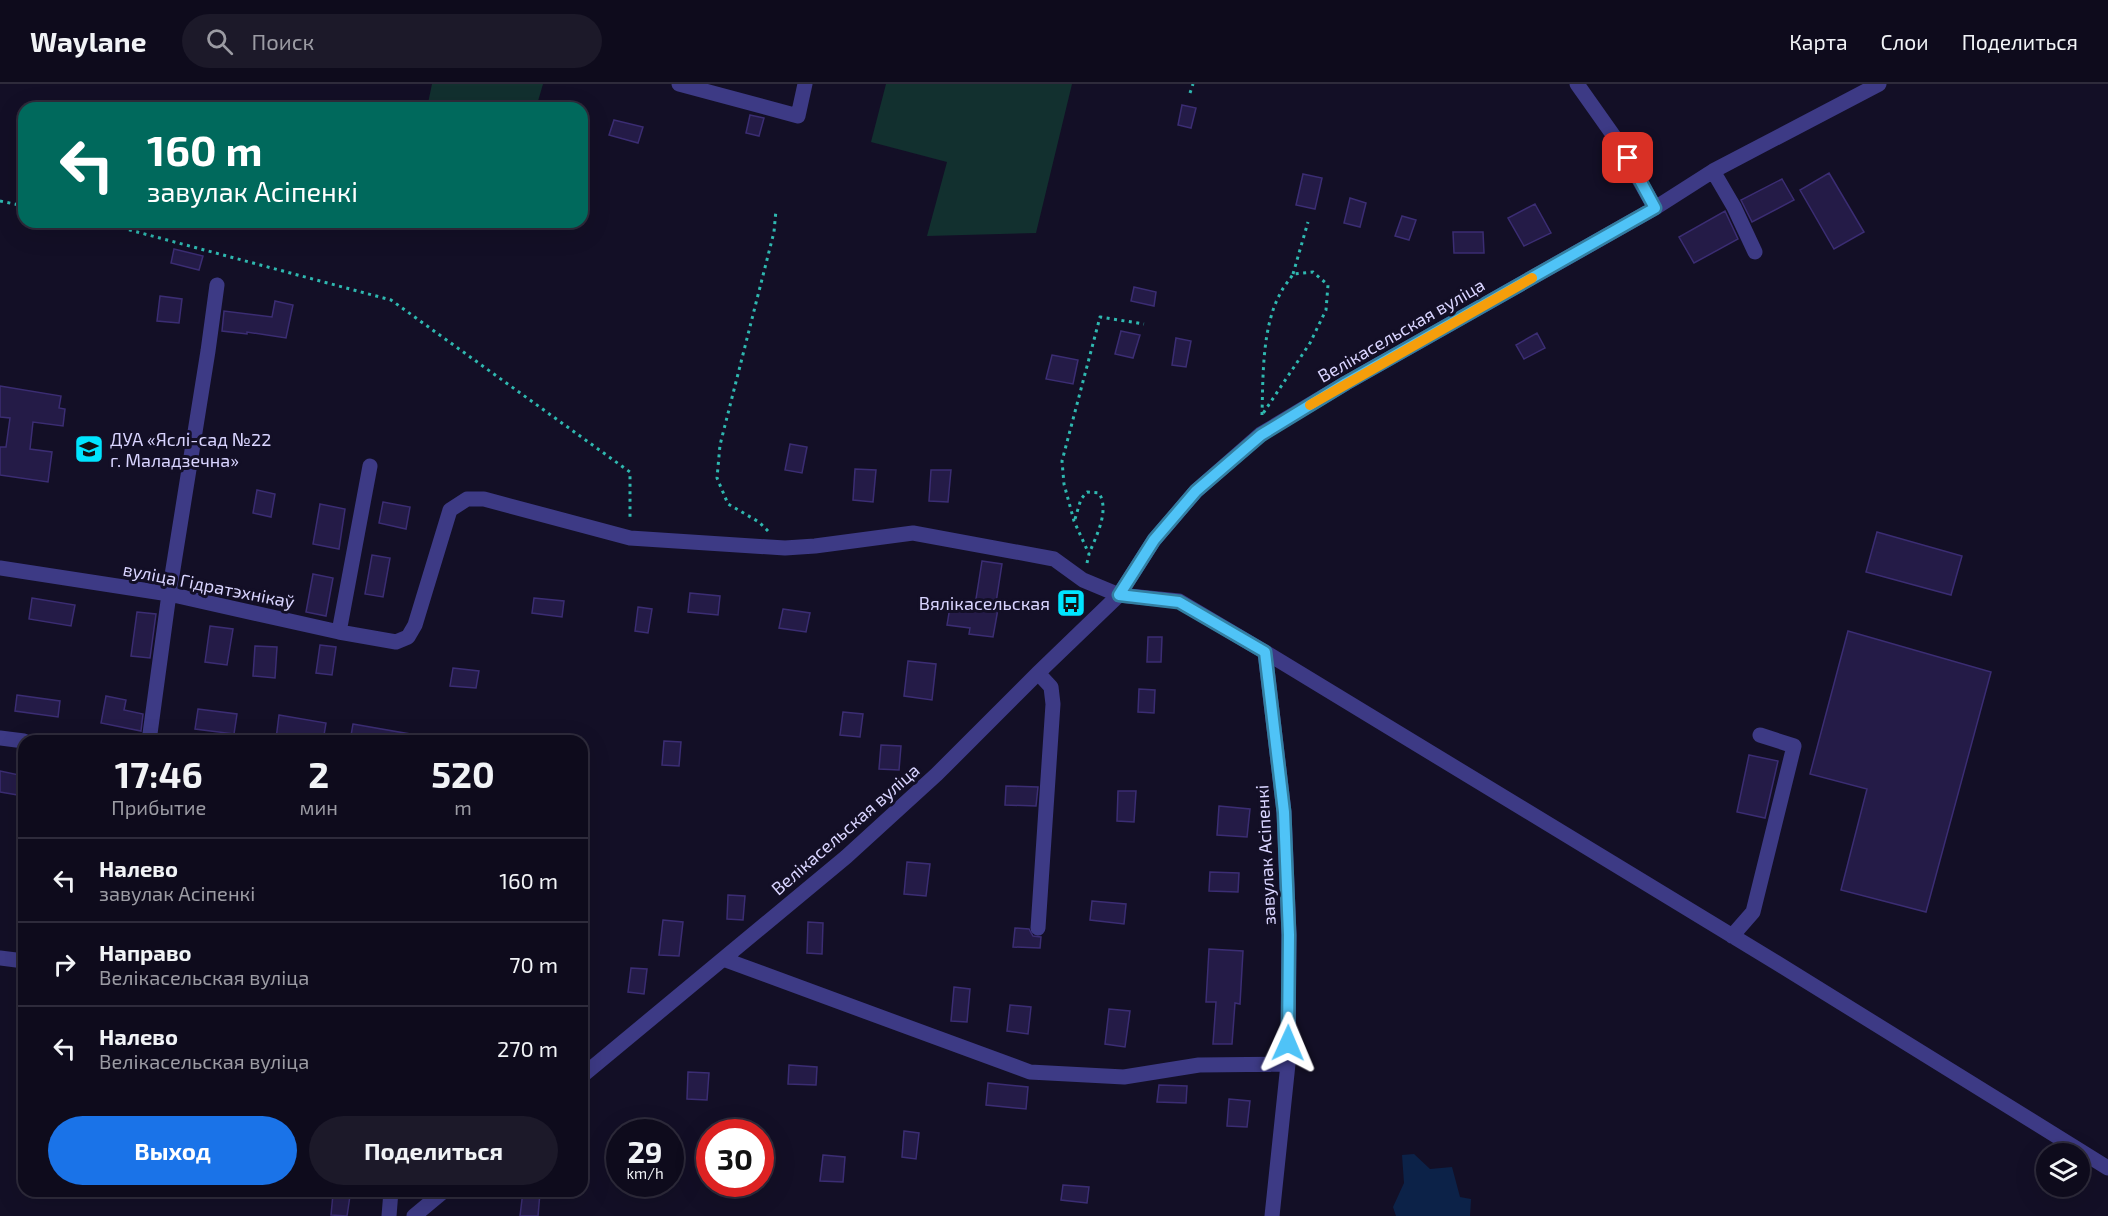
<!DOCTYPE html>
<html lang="ru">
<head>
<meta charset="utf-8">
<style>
  body { margin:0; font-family:"Exo 2",sans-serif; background:#1c1929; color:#f1f3f6; height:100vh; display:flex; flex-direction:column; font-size:22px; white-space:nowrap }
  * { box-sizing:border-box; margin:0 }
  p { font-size:20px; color:#9b9ba3 }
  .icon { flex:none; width:33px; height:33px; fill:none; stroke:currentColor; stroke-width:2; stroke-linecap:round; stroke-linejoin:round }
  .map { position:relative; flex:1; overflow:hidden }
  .sheet { position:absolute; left:18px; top:651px; width:570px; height:462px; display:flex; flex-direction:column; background:#0e0b1c; border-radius:18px; box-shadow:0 6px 24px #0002,0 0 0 2px #2e2b3b }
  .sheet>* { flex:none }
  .guide { position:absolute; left:18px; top:18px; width:570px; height:126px; border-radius:18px; box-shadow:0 6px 24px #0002,0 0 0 2px #2e2b3b; background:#00695c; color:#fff; overflow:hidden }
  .tools { position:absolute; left:2036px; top:1059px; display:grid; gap:12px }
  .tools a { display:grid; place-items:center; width:54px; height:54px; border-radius:50%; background:#0e0b1c; box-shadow:0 6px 24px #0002,0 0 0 2px #2e2b3b; font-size:30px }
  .speed { position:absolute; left:606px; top:1035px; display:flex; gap:12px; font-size:30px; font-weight:700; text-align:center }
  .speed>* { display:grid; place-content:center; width:78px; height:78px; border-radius:50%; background:#0e0b1c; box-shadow:0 6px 24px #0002,0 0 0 2px #2e2b3b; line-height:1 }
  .speed small { font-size:15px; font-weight:400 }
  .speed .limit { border:9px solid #d22; background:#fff; color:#111 }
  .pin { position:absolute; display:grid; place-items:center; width:51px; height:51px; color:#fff; margin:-26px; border-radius:12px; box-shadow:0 3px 9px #0006 }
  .me { position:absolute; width:66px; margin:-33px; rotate:1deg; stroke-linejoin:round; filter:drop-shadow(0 0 4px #0008) }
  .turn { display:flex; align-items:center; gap:21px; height:126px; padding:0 30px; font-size:27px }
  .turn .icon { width:78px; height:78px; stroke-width:2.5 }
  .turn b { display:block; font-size:42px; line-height:51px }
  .eta { display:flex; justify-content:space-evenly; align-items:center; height:102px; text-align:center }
  .eta b { font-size:36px; font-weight:700; line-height:42px }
  .action { display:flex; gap:12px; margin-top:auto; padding:12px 30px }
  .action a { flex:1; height:69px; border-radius:36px; background:#1a73e8; color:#fff; font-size:24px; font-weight:700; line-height:69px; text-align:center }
  .action a+a { background:#1c1929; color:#f1f3f6 }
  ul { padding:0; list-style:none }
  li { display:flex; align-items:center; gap:18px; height:84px; padding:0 30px; border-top:2px solid #2e2b3b }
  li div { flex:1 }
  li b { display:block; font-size:22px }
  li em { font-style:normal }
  header { display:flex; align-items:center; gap:36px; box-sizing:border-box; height:84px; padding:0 30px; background:#0e0b1c; border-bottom:2px solid #2e2b3b }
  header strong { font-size:28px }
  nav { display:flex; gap:33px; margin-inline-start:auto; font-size:21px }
  .search { width:420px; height:54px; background:#1c1929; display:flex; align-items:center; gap:15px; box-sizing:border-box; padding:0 21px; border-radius:33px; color:#9b9ba3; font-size:22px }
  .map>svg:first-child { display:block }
  .green { fill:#12302f }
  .water { fill:#0c2248 }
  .building { fill:#241b47; stroke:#3b2d73; stroke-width:1.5 }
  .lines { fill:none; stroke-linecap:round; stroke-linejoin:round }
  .path { stroke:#2fb8b0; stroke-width:3; stroke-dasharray:3 4.5; stroke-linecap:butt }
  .minor { stroke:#3d3a85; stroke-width:15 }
  .route-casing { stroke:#337fa1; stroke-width:15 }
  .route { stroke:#4fc3f7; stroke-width:10 }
  .slow { stroke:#f59e0b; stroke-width:10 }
  .labels { text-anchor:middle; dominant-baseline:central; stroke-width:6; stroke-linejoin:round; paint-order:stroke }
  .street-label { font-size:18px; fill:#d9d4ff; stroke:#130f26 }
  .poi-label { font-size:18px; fill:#d9d4ff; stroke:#130f26; text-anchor:start }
</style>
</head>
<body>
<header>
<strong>Waylane</strong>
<div class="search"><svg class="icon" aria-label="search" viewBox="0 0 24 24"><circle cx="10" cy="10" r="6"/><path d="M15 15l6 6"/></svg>Поиск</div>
<nav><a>Карта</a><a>Слои</a><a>Поделиться</a></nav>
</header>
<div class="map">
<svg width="2108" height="1132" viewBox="0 0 2108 1132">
  <rect width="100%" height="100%" fill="#130f26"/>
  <!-- green -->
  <path class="green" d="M432,0H543L536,24H427Z
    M886,0H1072L1036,149L927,152L947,78L871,58Z"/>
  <!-- water -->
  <path class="water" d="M1414,1070L1430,1085L1452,1083L1460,1113L1471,1115L1470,1132H1396L1393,1123L1404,1099L1402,1071Z"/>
  <!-- building -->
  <path class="building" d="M1182,21L1196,24L1191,44L1178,41Z
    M750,31L764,34L759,52L746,49Z
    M614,36L643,43L638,59L609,51Z
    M1829,89L1864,148L1834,165L1800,106Z
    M1303,90L1322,94L1315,125L1296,121Z
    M1782,95L1794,116L1752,138L1741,116Z
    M1350,114L1366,119L1360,143L1344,139Z
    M1535,120L1551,149L1524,162L1508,134Z
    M1725,127L1738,155L1694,179L1679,153Z
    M1402,132L1416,136L1409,156L1395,152Z
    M1453,148H1483L1484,169H1454Z
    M174,165L203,172L199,186L171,179Z
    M1134,203L1156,208L1154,222L1131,217Z
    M160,212L182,215L179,239L157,237Z
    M275,217L293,221L286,254L247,248V250L222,247L224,227L272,233Z
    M1121,247L1140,251L1133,274L1115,270Z
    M1537,249L1545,264L1524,275L1516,261Z
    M1176,254L1191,257L1186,283L1172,281Z
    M1052,271L1078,276L1073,300L1046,295Z
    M0,302L61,312L59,324L65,325L63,342L33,338L30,365L52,368L48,398L0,391V363H6L10,334L0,333Z
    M790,360L807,363L802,389L785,386Z
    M855,385L876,386L873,418L853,416Z
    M931,386H951L948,418L929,417Z
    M257,406L275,410L271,433L253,429Z
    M383,418L410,423L406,445L379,439Z
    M320,420L345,425L339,465L313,460Z
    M1877,448L1962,472L1951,511L1866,488Z
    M372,471L390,474L383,513L365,510Z
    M982,477L1002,480L995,525H998L993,553L969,550L970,544L947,541L951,517L975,521Z
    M313,490L333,494L326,532L306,528Z
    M690,509L720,512L718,531L688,528Z
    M32,514L75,521L71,542L29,535Z
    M534,514L564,517L562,533L532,529Z
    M638,523L652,525L648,549L635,547Z
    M783,525L810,529L806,548L779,544Z
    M137,528L156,530L150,574L131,572Z
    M210,542L233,545L227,581L205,578Z
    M1848,547L1991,588L1926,828L1841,806L1867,705L1810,690Z
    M1148,553H1162L1161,578H1147Z
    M320,561L336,563L332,591L316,589Z
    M255,562L277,563L275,594L253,592Z
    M908,577L936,580L932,616L904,612Z
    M453,584L479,587L476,604L450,602Z
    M1139,605L1155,606L1154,629L1138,628Z
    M17,611L60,617L58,633L15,627Z
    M106,612L126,616L124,626L143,630L141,647L101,639Z
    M198,625L237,630L234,650L195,645Z
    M843,628L863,630L860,653L840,651Z
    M279,631L326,639L323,657H291L276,655Z
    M353,640L410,650V657H350Z
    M664,657L681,658L679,682L662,681Z
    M881,661L901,662L899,686L879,685Z
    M1749,671L1778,677L1765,734L1737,728Z
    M0,687L24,692V712L0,708Z
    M1006,702L1038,703L1036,722L1005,721Z
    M1118,707H1136L1134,738L1117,737Z
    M1219,722L1250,725L1247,753L1217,751Z
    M907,778L930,780L926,812L904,810Z
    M1210,788L1239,789L1238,808L1209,807Z
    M728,811L745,812L743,836L727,835Z
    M1092,817L1126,820L1124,840L1090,836Z
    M663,836L683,838L679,872L659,871Z
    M808,838L823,839L822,870L807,869Z
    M1015,844L1029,845L1033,852L1041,853L1040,864L1013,863Z
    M1209,865L1243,867L1240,920L1235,919L1232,960H1213L1216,918H1206Z
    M631,884L647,885L644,910L628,908Z
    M954,903L970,905L967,938L951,937Z
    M1010,921L1031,923L1028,950L1007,947Z
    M1109,925L1130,927L1125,963L1105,960Z
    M789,981L817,983L816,1001L788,1000Z
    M688,988L709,989L707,1016L687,1015Z
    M988,999L1028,1003L1026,1025L986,1021Z
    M1159,1001L1187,1002L1186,1019L1157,1018Z
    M1229,1015L1250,1017L1247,1043L1227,1042Z
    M904,1047L919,1049L916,1075L902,1073Z
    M823,1071L845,1073L843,1098L820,1097Z
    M1063,1101L1089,1103L1087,1119L1061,1116Z
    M523,1107L540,1109L538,1132H520Z
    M333,1110L350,1112L347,1132L331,1131Z"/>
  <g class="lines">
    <!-- path -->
    <path class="path" d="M1190,9L1193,0
      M0,117L24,122
      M100,138L391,216L630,388V437
      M1293,190L1308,138
      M1262,331C1263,293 1262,243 1280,210C1283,203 1289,197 1293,190L1313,188L1328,201L1326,226L1310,259L1262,331
      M1075,435L1081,415L1087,408L1099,409C1110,427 1096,452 1089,470
      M768,447L759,438L728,420L717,394L720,361L774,148L776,126
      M1087,479L1089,470L1074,437L1064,400L1062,377L1100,233L1144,240"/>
    <!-- minor -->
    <path class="minor" d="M679,0L798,32L805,0
      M1577,0L1618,58L1655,124
      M1713,87L1734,123L1755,168
      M0,484L169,510L339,548L396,558L408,553L415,541L450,426L467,415H484L630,454L785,464L815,462L913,449L1054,475L1083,496L1119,511L1179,517L1265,568L1284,728L1289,851L1288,980L1272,1132
      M339,548L370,382
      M1265,568L1777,879L2108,1084
      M1038,589L1051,603L1053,620L1038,844
      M0,654L24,657
      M149,657L169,510L208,267L217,201
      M1732,852L1753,828L1794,662L1760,651
      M0,874L24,877
      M723,875L1030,988L1124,993L1199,981L1288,980
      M582,992L846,773L937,690L1038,589L1119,511L1154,456L1196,407L1261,350L1346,299L1655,124L1713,87L1879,0
      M389,1132L391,1107
      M414,1132L444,1107"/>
  </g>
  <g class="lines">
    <!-- route casing -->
    <g class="route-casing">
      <path id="route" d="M1288,959L1289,851L1284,728L1265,568L1179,518L1119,511L1154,456L1196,407L1261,351L1346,299L1655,124L1628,74"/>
    </g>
    <!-- route -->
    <use href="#route" class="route"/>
    <!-- slow -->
    <path class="slow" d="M1310,321L1532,194"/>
  </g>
  <!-- icons -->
  <defs>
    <g id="school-square" transform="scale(1.5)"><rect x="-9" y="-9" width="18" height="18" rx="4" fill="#00e5ff" stroke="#130f26"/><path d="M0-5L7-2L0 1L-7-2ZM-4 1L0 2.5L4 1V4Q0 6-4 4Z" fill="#111"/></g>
    <g id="bus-square" transform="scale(1.5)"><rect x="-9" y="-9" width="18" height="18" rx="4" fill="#00e5ff" stroke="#130f26"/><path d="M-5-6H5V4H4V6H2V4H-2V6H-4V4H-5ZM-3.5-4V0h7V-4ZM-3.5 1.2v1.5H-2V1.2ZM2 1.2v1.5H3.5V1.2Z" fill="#111"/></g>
  </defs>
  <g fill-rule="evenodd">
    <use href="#school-square" x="89" y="365"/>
    <use href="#bus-square" x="1071" y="519"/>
  </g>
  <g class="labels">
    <!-- street labels -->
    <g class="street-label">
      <text transform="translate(1401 246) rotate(-30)">Велікасельская вуліца</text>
      <text transform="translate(209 501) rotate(11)">вуліца Гідратэхнікаў</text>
      <text transform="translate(845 745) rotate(-41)">Велікасельская вуліца</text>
      <text transform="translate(1265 771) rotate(-93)">завулак Асіпенкі</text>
    </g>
    <!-- poi labels -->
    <g class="poi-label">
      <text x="110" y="355">ДУА «Яслі-сад №22<tspan x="110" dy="21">г. Маладзечна»</tspan></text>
      <text x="1050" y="519" text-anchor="end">Вялікасельская</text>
    </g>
  </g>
</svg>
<div class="tools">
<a><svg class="icon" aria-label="layers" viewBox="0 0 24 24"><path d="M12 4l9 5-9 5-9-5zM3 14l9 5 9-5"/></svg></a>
</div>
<div class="speed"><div>29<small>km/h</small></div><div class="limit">30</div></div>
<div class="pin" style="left:1628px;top:74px;background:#d93025"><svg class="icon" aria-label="arrive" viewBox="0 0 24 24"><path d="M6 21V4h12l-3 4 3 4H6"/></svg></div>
<svg class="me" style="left:1288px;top:959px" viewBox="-20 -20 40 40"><path d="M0-17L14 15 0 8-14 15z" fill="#4fc3f7" stroke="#fff" stroke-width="4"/></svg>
<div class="guide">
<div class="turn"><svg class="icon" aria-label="left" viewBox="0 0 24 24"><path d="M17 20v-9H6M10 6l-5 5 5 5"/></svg><div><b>160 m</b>завулак Асіпенкі</div></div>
</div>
<section class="sheet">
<div class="eta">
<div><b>17:46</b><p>Прибытие</p></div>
<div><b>2</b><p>мин</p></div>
<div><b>520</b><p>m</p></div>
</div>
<ul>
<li><svg class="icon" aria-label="left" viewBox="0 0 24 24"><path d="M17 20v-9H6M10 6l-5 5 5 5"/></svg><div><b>Налево</b><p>завулак Асіпенкі</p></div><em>160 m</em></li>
<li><svg class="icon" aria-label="right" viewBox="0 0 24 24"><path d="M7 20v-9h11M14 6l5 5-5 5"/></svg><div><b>Направо</b><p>Велікасельская вуліца</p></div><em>70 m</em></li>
<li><svg class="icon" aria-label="left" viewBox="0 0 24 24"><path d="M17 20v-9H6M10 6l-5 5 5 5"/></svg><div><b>Налево</b><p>Велікасельская вуліца</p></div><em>270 m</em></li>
</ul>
<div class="action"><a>Выход</a><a>Поделиться</a></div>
</section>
</div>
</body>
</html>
